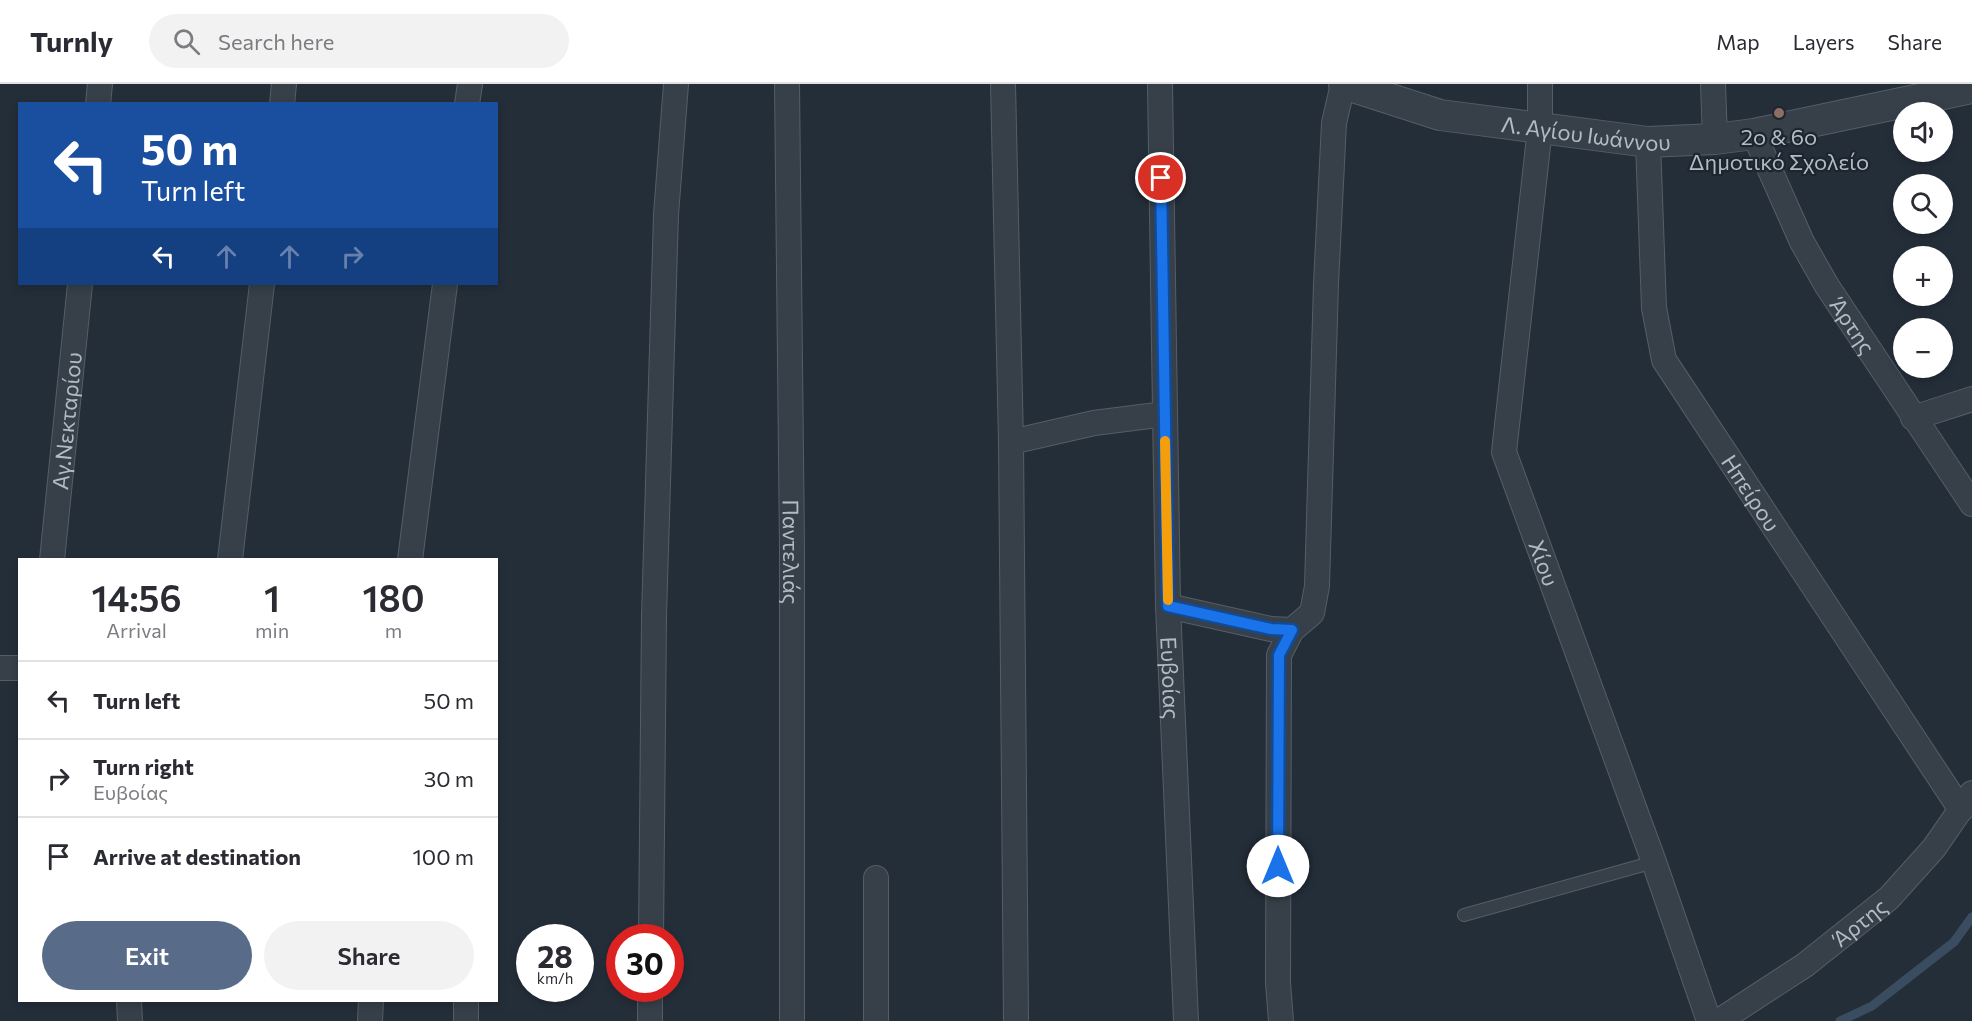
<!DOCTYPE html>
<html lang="en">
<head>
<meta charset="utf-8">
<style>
  body { margin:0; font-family:Commissioner,sans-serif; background:#f2f2f3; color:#2b2b33; height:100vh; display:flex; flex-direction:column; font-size:22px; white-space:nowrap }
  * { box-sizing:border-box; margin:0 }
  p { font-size:20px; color:#7c7c81 }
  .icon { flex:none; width:33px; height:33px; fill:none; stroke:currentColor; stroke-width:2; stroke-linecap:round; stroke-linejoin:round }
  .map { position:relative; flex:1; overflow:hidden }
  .panel { position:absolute; left:18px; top:474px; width:480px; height:444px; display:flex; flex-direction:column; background:#fff; border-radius:0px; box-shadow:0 3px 9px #0003 }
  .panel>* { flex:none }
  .hud { position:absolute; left:18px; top:18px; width:480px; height:183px; border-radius:0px; box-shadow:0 3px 9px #0003; background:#1a4fa0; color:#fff; overflow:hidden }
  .controls { position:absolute; left:1893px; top:18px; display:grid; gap:12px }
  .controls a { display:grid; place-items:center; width:60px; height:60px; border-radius:50%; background:#fff; box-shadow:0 3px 9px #0003; font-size:30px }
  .speed { position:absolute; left:516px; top:840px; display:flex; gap:12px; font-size:30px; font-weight:700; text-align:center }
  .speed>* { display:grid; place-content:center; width:78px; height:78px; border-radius:50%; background:#fff; box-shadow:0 3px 9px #0003; line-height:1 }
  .speed small { font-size:15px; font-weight:400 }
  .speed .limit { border:9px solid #d22; background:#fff; color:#111 }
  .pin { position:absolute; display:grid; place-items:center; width:51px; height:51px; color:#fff; margin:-26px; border:3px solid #fff; border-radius:50%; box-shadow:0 2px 6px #0007 }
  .me { position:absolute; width:66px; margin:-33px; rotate:0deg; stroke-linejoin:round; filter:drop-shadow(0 0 4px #0008) }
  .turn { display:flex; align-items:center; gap:21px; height:126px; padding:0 24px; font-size:27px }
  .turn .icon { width:78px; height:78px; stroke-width:2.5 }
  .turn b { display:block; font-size:42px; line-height:51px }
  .lanes { display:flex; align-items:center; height:57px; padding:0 24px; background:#0003; justify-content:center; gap:30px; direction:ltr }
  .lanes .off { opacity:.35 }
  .eta { display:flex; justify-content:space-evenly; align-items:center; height:102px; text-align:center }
  .eta b { font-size:36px; font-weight:600; line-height:42px }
  .cta { display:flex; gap:12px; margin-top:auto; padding:12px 24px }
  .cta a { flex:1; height:69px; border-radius:36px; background:#586b88; color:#fff; font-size:24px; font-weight:600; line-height:69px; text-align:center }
  .cta a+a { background:#f2f2f3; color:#2b2b33 }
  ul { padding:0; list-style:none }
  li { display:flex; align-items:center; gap:18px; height:78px; padding:0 24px; border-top:2px solid #e1e1e2 }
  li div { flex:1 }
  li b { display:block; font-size:22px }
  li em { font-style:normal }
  header { display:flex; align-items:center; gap:36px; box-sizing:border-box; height:84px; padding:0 30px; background:#fff; border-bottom:2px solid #e1e1e2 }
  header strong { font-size:28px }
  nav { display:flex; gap:33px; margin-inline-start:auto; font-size:21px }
  .search { width:420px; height:54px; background:#f2f2f3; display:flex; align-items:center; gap:15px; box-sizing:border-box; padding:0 21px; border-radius:33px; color:#7c7c81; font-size:22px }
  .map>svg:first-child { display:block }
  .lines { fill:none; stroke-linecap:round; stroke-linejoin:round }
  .stream { stroke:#3a4d60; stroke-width:9 }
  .service-casing { stroke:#555e67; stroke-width:14 }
  .minor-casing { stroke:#555e67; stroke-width:26 }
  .tertiary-casing { stroke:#555e67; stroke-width:32 }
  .service { stroke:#374049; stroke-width:12 }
  .minor { stroke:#374049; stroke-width:24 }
  .tertiary { stroke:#374049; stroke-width:30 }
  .route-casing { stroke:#114b97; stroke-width:15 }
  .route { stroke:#1a73e8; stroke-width:10 }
  .slow { stroke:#f59e0b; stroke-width:10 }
  .education-dot { fill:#8d6e63; stroke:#1d252e; stroke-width:2 }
  .labels { text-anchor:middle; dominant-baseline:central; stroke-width:4.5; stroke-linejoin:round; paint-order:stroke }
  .street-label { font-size:22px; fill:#b2bbc5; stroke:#1d252e }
  .poi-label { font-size:22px; fill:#b2bbc5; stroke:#1d252e }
</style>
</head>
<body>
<header>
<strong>Turnly</strong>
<div class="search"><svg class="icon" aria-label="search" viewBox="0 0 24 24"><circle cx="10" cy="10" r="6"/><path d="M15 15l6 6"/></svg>Search here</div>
<nav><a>Map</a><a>Layers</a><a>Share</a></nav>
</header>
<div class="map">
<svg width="1972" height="937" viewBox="0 0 1972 937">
  <rect width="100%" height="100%" fill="#242e39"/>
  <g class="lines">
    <!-- stream -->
    <path class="stream" d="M1840,937L1872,922L1954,858L1972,833"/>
    <!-- service casing -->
    <g class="service-casing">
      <path id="service" d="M1464,831L1654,778"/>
    </g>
    <!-- minor casing -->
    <g class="minor-casing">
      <g id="minor">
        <path id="s1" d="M787,0L792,464V937"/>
        <path d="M1003,0L1011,358L1016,937"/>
        <path id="s2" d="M1160,0L1168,522L1186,937"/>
        <path id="s3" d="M1540,0V44L1504,368L1654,778L1709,937"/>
        <path d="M1713,0L1715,55"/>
        <path d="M98,20L100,0"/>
        <path d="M282,20L284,0"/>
        <path d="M467,20L470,0"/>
        <path id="s4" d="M1754,50L1802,158L1827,202L1972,420"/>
        <path id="s5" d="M1648,58L1654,224L1664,276L1961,726"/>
        <path d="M1913,334L1972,315"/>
        <path d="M1011,358L1094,339L1165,330"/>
        <path id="s6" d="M52,476L80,200"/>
        <path d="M230,476L262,200"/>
        <path d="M410,476L445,200"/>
        <path d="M1168,522L1271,545L1292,546"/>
        <path d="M0,584H20"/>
        <path d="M876,794V937"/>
        <path d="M651,854L654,532L666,131L676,0"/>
        <path d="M129,916L130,937"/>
        <path d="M370,937L371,916"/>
        <path d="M466,937V916"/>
        <path d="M650,937V904"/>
        <path d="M1281,937L1278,899L1279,571L1292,546L1312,529L1317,502L1326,200L1334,39L1343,0"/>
        <path id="s7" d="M1719,937L1805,881L1889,814L1934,764L1972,709"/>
      </g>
    </g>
    <!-- tertiary casing -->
    <g class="tertiary-casing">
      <g id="tertiary">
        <path id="s8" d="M1344,0L1440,31L1648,58L1715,55L1754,50L1972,4"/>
      </g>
    </g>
    <!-- service -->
    <use href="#service" class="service"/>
    <!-- minor -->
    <use href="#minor" class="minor"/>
    <!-- tertiary -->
    <use href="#tertiary" class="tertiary"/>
  </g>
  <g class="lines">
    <!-- route casing -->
    <g class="route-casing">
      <path id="route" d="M1161,94L1168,522L1271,545L1292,546L1279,571L1278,782"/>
    </g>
    <!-- route -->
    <use href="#route" class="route"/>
    <!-- slow -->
    <path class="slow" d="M1165,357L1168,516"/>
  </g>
  <!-- markers -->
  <circle class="education-dot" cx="1779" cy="29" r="6"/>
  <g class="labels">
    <!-- street labels -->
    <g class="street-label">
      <text stroke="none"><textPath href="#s8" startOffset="248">Λ. Αγίου Ιωάννου</textPath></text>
      <text stroke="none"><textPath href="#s4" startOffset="216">Άρτης</textPath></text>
      <text stroke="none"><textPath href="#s6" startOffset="140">Αγ.Νεκταρίου</textPath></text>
      <text stroke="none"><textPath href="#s5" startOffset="378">Ηπείρου</textPath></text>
      <text stroke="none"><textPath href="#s1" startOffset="468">Παντελιάς</textPath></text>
      <text stroke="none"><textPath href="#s3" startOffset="488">Χίου</textPath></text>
      <text stroke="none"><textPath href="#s2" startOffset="594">Ευβοίας</textPath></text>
      <text stroke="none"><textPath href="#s7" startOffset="172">Άρτης</textPath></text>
    </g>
    <!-- poi labels -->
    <g class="poi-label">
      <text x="1779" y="52">2ο &amp; 6ο<tspan x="1779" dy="25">Δημοτικό Σχολείο</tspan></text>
    </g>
  </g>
</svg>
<div class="controls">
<a><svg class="icon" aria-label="sound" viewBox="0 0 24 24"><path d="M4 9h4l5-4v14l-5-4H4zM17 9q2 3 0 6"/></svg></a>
<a><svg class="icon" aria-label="search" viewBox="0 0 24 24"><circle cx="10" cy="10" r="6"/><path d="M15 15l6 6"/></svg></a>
<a>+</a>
<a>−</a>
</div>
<div class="speed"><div>28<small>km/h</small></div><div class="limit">30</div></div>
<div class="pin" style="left:1161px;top:94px;background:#d93025"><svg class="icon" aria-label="arrive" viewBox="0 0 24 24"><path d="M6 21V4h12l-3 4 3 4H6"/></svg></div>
<svg class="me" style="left:1278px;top:782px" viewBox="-20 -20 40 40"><circle r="19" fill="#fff"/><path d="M0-13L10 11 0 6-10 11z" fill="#1a73e8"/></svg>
<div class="hud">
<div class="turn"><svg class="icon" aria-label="left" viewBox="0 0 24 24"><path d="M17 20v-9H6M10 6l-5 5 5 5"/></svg><div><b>50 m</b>Turn left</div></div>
<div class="lanes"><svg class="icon" aria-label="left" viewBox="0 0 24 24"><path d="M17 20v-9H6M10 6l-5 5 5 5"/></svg><svg class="icon off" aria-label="ahead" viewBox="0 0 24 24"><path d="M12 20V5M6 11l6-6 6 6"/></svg><svg class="icon off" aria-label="ahead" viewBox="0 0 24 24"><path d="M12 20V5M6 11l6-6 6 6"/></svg><svg class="icon off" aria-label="right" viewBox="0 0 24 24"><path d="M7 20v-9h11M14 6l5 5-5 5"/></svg></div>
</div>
<section class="panel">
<div class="eta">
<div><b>14:56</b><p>Arrival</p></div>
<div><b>1</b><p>min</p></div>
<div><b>180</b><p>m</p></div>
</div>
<ul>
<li><svg class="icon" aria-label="left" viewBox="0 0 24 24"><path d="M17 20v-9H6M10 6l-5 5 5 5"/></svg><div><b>Turn left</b></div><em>50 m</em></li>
<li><svg class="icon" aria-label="right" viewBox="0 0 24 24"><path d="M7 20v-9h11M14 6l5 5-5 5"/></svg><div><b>Turn right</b><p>Ευβοίας</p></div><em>30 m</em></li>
<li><svg class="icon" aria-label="arrive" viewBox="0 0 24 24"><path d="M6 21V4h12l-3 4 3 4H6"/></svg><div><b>Arrive at destination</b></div><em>100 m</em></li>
</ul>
<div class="cta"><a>Exit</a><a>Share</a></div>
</section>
</div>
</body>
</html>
